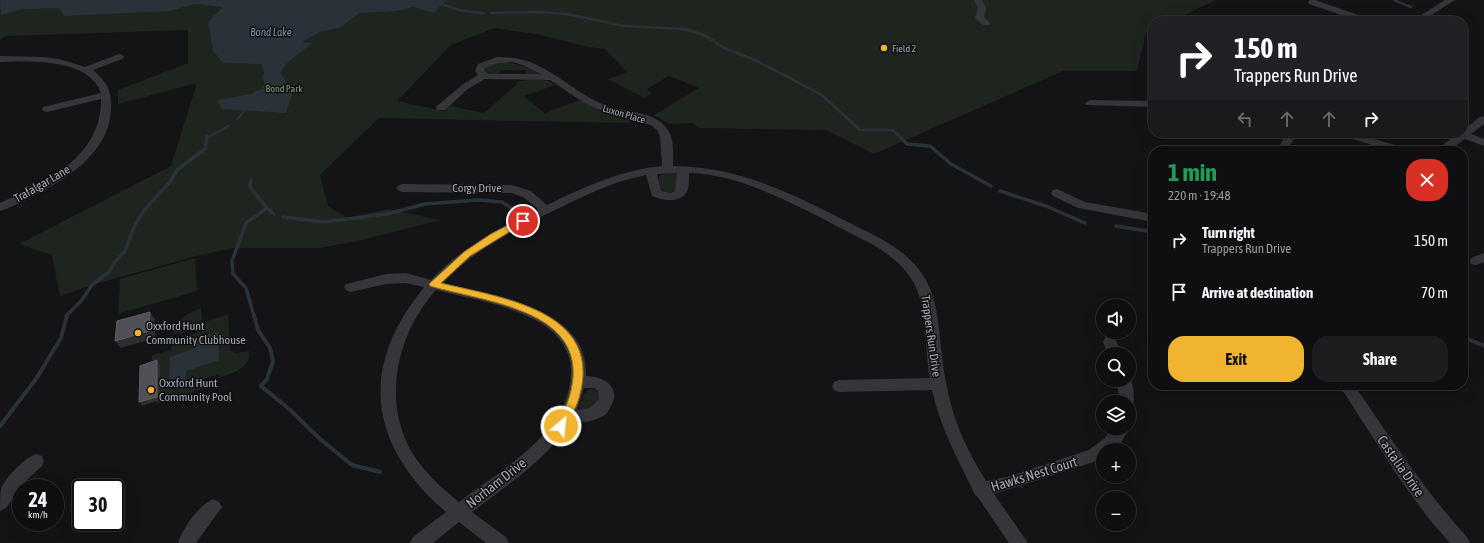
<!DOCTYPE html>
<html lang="en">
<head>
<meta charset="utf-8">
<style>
  body { margin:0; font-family:"Asap Condensed",sans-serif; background:#1d1c1e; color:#f1f3f6; height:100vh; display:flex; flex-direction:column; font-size:15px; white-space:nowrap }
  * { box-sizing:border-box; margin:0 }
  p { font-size:13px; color:#9b9c9f }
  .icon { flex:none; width:22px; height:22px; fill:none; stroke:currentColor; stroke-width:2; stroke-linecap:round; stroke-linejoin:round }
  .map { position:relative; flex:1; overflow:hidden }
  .side { position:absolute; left:1148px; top:146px; width:320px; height:244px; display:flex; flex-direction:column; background:#0f0e10; border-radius:16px; box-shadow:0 4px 16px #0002,0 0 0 1px #2f2e30 }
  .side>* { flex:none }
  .guide { position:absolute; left:1148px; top:16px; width:320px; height:122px; border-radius:16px; box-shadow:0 4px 16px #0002,0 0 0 1px #2f2e30; background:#202124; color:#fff; overflow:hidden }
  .tools { position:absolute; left:1096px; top:299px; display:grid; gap:8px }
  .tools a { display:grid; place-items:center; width:40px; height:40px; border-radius:50%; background:#0f0e10; box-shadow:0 4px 16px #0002,0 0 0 1px #2f2e30; font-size:20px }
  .speed { position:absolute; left:12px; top:479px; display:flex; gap:8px; font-size:20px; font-weight:700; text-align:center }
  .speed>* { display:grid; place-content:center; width:52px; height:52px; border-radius:50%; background:#0f0e10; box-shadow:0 4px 16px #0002,0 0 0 1px #2f2e30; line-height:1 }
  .speed small { font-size:10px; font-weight:400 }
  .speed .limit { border:2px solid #111; border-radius:6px; background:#fff; color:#111 }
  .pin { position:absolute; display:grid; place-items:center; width:34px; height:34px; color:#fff; margin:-17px; border:2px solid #fff; border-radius:50%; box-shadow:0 1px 4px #0007 }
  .me { position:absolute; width:44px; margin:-22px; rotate:28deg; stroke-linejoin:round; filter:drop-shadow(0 0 3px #0008) }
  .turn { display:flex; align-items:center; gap:14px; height:84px; padding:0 20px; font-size:18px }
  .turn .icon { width:52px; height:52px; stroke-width:2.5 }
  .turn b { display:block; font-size:28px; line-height:34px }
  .lanes { display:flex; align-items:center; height:38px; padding:0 20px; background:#0003; justify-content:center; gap:20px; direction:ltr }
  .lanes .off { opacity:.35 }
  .round { display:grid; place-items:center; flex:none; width:42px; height:42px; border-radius:16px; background:#1d1c1e }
  .headline { display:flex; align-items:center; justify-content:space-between; height:68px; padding:0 20px }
  h1 { font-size:24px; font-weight:700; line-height:30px; color:#1e9e55 }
  .button { display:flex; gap:8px; margin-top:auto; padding:8px 20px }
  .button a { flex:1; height:46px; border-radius:16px; background:#f0b431; color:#111; font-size:16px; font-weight:700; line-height:46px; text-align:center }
  .button a+a { background:#1d1c1e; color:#f1f3f6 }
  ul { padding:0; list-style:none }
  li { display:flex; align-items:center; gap:12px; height:52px; padding:0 20px }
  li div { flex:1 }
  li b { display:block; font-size:15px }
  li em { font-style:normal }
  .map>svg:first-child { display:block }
  .green { fill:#1e251f }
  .water { fill:#2a3239 }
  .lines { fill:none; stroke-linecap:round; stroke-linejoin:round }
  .stream-far2 { stroke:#2a3239; stroke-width:2.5 }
  .stream-far1 { stroke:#2a3239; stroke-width:3.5 }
  .stream { stroke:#2a3239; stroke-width:4 }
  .street { fill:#35353a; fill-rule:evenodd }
  .shaded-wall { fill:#2d2d30 }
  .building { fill:#505056; stroke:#5d5e64 }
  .route { fill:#f0b431; stroke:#9c7520 }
  .poi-dot { fill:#f0b431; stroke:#0f0f10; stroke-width:1.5 }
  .labels { text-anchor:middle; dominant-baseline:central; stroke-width:3; stroke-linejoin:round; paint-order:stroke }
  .far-poi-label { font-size:10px; fill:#a5aab5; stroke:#0f0f10; text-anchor:start }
  .far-park-label { font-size:10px; fill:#7ca07f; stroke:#0f0f10 }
  .far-street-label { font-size:10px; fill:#a5aab5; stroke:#0f0f10 }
  .far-water-label { font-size:11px; font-style:italic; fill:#7c97b1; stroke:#0f0f10 }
  .street-label { font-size:12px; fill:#a5aab5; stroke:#0f0f10 }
  .poi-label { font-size:12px; fill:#a5aab5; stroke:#0f0f10; text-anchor:start }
  .near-street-label { font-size:14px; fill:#a5aab5; stroke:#0f0f10 }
</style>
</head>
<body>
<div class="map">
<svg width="1484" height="543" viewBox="0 0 1484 543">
  <rect width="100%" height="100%" fill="#141315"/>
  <!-- green -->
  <path class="green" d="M0,0H1216L1171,21H1153V29L1146,33L1137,71H1063L874,154L826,130L700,128L691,123L670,124L654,115L699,88L669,76L647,89L652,93L644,98L608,79L627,72L605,49L589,47L541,35L495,28L451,45L397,101L444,111L450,106L484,113L516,85L518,81C530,81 545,76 555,85L524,96L544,113L580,100L602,112L635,120L628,123L379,118L320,175L328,206L347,218L388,209L440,220L362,240L321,248H233L196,256L92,285L60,296L52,255L19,244L171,166L197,83L118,104V90L188,63V30L6,36L0,40Z
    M503,61L534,69L540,74L525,75L526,70H501L499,74C494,74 487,75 485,69L487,66Z
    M673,173L677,174V189C671,194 666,194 659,190V176L663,174Z
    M195,258L197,291L118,314L120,279Z
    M201,308L202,322C193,329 185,335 174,334C173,319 190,313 201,308Z
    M228,315L230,350L236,353L249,351C252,368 231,374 218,378V375L204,379L205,388L156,404V401L160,400V364L152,366V355L171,350C172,338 187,335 197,333C200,320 217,318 228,315Z
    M590,389L596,390L602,396L598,406L581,410L579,407C582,399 582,393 590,389Z"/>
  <!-- water -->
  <path class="water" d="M0,0H446L434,13L413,7L396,11L359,13L340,28L321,31L302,42L312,43L287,63L280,73L293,91L286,113L222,109L217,100L251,94L267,86L262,64L223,63L213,51L208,22L223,7L194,4L170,11L64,16L60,8L22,9L1,15Z
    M217,332L219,360L186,371V381L169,386L170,357L196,348V339Z"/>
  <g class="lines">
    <!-- stream-far2 -->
    <path class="stream-far2" d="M441,0L443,5L463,11L484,13
      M1394,0L1411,7
      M491,13L537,12L567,14L624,26L684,29L695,32L706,36L724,48L757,61L822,95L860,130H893L901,138
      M264,88L266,86L264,76L266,72
      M238,119L247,107
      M206,138L229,126"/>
    <!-- stream-far1 -->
    <path class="stream-far1" d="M900,137L907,144L930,146L951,164L991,186
      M251,180L250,187L267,208L246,223L232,261L233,274L246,288L254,316
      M1000,191L1046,206L1085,223
      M267,208L274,214
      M283,217L324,222L387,214L425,204L478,200L502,202L516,211
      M1116,226L1153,232
      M66,316L81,301L92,285L109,272L114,263L125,251L136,222L147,207L170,182L177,170L205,149L207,137"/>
    <!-- stream -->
    <path class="stream" d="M254,315L258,330L270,348L273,361L267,379L261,386L288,408L320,439L352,465L380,472
      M1463,337L1484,346
      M0,426L36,379L61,338L67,315"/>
    <!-- street -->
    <path class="street" d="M974,0H982L986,8L984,17L990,23L989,25H983L975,18L978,8Z
      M1310,0H1315L1370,19L1371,21H1359L1309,4L1308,2Z
      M1445,0H1455L1422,21H1412Z
      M119,54L122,55L124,57L122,59L93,70C107,82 112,91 111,109C110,153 65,180 31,197C21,202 11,208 0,211V203C46,182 100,158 101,101V99L47,112L43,111L42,109L43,107L101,93C89,58 30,61 0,62V56L43,57L59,59L85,67Z
      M497,57C547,56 565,90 607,106C625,112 650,111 664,125C675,136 673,152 673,166C751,167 808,203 876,236C950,275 933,318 947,387C953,421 968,452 986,481L1007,477L1089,450L1105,438L1112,428H1129C1126,434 1120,448 1113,450C1111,451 1106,450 1103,450V457L1100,460L994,494L1028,543H1009L977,496L975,495C959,461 940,428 932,390L839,392L834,390L832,386L834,382L839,380L930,378C920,313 935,279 868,242C815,216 748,174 689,173C689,178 689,184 688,189C683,204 663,201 652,196L646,175C614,181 584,196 555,210C514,230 475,249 443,283C492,295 590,307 586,376C603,376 622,387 611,406C609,411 606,415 601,417C591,422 581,423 570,422C547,460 507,485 472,512L506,537L509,543H486L459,522L433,543H410L413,537L446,512C392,466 362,405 393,336C401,318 412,303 424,287L406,283L386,284L351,292L346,290L344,287L346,284L386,274L406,273L431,280C461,248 498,228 538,209L523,197L511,193L402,192L398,190L396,188L398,186L402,184L512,185L531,191L547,205C584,187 621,170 662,166L660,137L657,130L652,126L637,120L597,109L583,102L550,80L485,79L468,89L445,110H437L436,108L437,106L462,85L478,75L475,71L478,64ZM513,62L525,66L541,74H489L485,71V68L498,63ZM677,173L675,191L670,193L661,191L657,174ZM436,290C470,299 507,304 537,321C556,331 571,349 571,371C571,432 502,469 459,502C442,488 425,473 413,454C381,402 397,333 436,290ZM584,388H594L598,391L599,399L590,408L577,410Z
      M1090,100L1153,101V107L1086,105L1085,103Z
      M1484,116V124L1471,134L1484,139V146L1465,139L1449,151H1435L1458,133H1463V130L1480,117Z
      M1288,133H1298L1286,151H1276Z
      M1338,133H1354L1408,149L1409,151H1392L1339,135Z
      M1057,189L1085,202L1153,214V222L1078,208L1053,196L1051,193L1053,190Z
      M1484,253V262L1476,265L1471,264L1470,261L1471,258Z
      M1110,337L1115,338L1122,354H1108L1103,342L1105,338Z
      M1129,376C1133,383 1136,399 1132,406L1129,407V402H1119L1117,380H1129Z
      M1339,385H1354C1390,437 1424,490 1467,537L1470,543H1450L1429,519L1399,478Z
      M36,454L42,456L44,461L42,466L27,480L6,508L0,511C0,504 0,494 1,489C6,477 24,458 36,454Z
      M213,499L219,502L222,507L196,543H178C182,529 200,504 213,499Z"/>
  </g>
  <!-- shaded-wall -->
  <path class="shaded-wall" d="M150,312L155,319V338L121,348L115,341Z
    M157,360L160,364V400L142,406L139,402Z"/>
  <!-- building -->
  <path class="building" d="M150,312L149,331L115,341L117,321Z
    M157,360V397L139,402L140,366Z"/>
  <!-- route -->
  <path class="route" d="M520,219H523L527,221L470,256L441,283C501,298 605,310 579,398C576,409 569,419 564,429L561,430L557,429L555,426C560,417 566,408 569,398C596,310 488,303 430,286L429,284L464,252L491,234Z"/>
  <!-- markers -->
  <g class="poi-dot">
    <circle cx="884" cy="48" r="4"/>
    <circle cx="138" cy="333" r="4"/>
    <circle cx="151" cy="390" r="4"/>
  </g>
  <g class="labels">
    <!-- far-poi labels -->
    <g class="far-poi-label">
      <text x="892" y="48">Field 2</text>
    </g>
    <!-- far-park labels -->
    <g class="far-park-label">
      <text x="284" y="88">Bond Park</text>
    </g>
    <!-- far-street labels -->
    <g class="far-street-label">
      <text transform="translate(624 114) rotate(16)">Luxon Place</text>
    </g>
    <!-- far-water labels -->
    <g class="far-water-label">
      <text x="271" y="32">Bond Lake</text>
    </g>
    <!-- street labels -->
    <g class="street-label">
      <text transform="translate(42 184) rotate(-30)">Trafalgar Lane</text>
      <text x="477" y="188">Corgy Drive</text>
      <text transform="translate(931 336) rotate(82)">Trappers Run Drive</text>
    </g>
    <!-- poi labels -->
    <g class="poi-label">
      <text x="146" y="326">Oxxford Hunt<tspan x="146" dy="14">Community Clubhouse</tspan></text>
      <text x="159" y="383">Oxxford Hunt<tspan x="159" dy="14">Community Pool</tspan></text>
    </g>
    <!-- near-street labels -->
    <g class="near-street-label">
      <text transform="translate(1401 466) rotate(55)">Castalia Drive</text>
      <text transform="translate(1034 474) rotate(-17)">Hawks Nest Court</text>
      <text transform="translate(496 483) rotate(-38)">Norham Drive</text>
    </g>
  </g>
</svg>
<div class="tools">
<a><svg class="icon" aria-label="sound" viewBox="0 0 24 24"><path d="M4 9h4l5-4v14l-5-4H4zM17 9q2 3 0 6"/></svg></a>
<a><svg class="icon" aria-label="search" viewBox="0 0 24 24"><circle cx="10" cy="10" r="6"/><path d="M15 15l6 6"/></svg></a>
<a><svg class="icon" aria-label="layers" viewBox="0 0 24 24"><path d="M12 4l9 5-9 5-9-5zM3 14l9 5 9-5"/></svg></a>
<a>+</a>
<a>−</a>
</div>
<div class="speed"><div>24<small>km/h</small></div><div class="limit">30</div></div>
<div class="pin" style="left:523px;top:221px;background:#d93025"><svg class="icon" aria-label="arrive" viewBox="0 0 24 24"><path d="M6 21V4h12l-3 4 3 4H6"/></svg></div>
<svg class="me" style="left:561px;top:426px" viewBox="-20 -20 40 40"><circle r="17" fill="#f0b431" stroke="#fff" stroke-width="3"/><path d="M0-11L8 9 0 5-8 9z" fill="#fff"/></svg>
<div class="guide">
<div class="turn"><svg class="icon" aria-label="right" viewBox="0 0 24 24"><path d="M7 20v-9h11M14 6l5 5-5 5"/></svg><div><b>150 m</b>Trappers Run Drive</div></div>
<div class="lanes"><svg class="icon off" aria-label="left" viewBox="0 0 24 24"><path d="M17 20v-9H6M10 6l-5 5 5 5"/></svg><svg class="icon off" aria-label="ahead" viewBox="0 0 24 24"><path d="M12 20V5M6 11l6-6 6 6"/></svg><svg class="icon off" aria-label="ahead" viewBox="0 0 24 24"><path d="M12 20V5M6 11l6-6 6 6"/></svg><svg class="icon" aria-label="right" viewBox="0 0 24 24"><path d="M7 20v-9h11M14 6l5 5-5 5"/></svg></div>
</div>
<section class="side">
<div class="headline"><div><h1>1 min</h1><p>220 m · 19:48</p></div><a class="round" style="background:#d93025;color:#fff"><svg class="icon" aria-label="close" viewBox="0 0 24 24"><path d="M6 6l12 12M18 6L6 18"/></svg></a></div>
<ul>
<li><svg class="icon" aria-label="right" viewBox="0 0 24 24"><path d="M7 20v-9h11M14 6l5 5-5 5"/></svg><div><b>Turn right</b><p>Trappers Run Drive</p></div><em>150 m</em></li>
<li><svg class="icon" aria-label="arrive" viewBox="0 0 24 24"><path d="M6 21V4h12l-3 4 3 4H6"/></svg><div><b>Arrive at destination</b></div><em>70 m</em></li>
</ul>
<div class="button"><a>Exit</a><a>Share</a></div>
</section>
</div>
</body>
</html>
